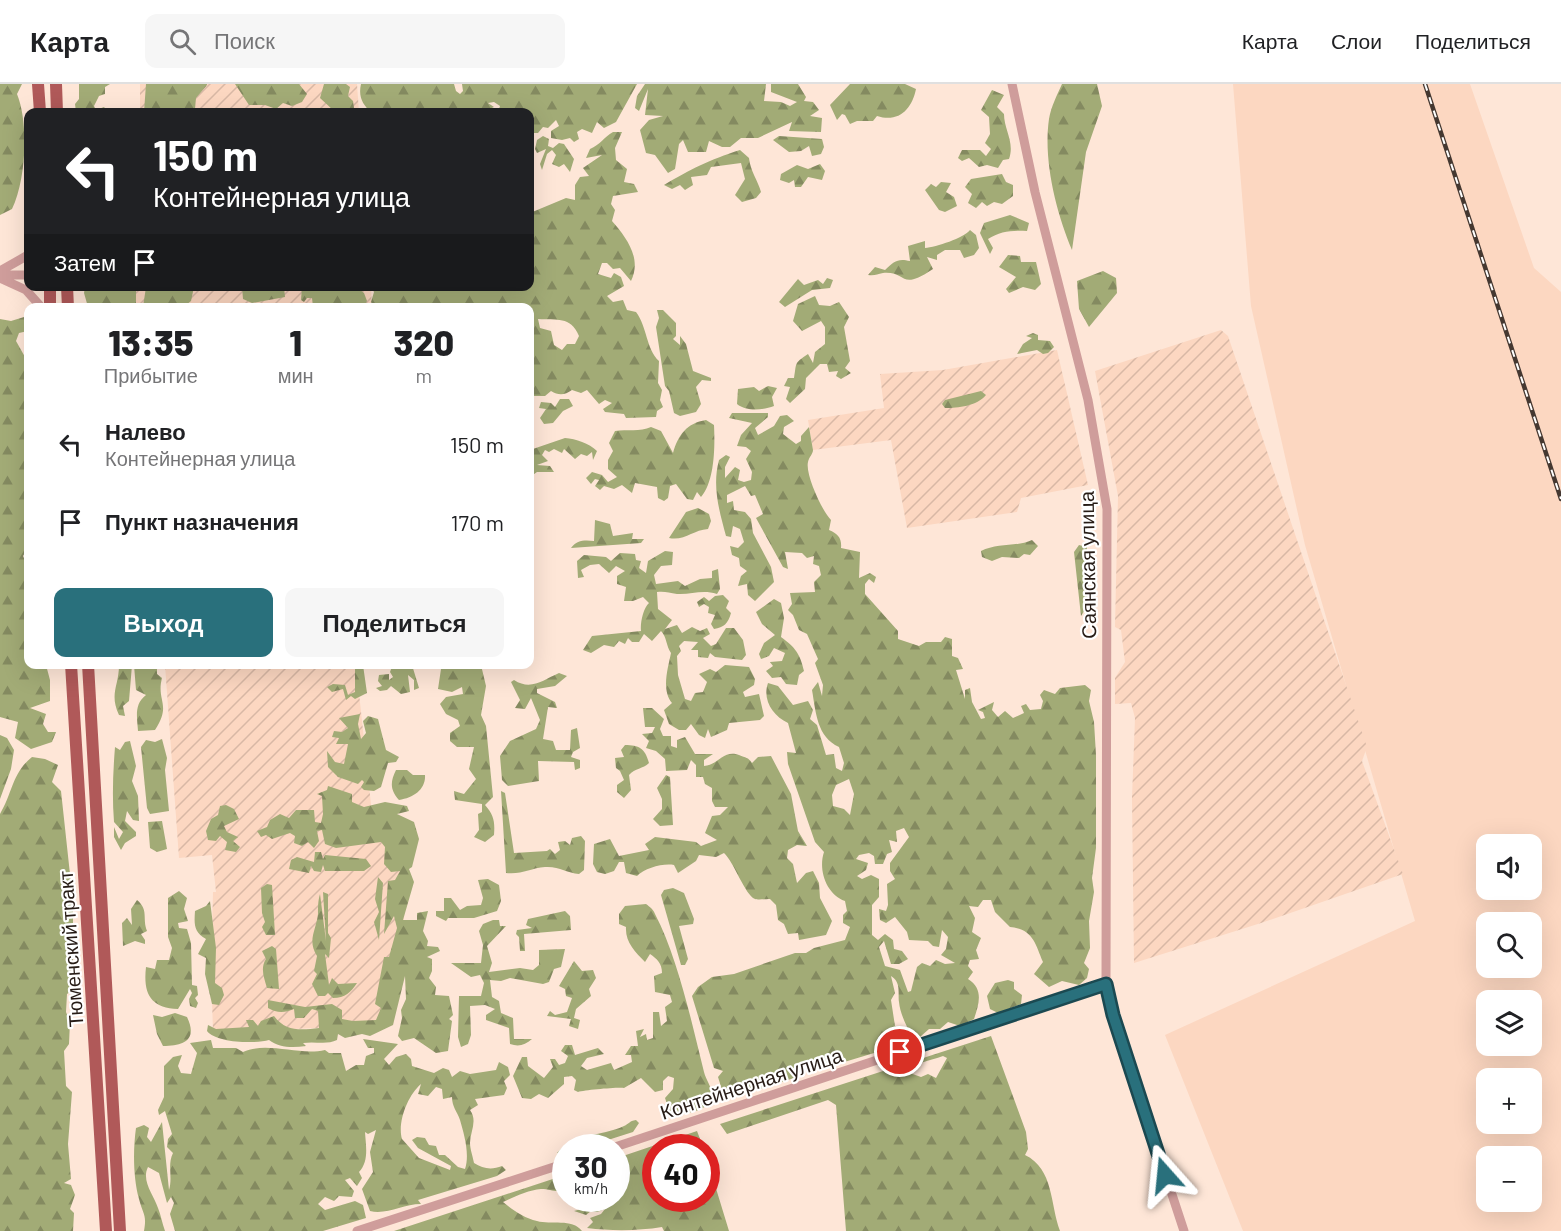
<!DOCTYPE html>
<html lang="ru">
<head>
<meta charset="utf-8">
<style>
  body { margin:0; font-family:Barlow,sans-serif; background:#f6f6f6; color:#202124; height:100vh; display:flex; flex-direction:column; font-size:22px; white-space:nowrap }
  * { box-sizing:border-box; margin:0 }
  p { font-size:20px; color:#757577 }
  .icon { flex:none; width:33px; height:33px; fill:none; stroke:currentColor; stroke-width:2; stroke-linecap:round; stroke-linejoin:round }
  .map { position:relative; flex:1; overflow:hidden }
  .details { position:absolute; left:24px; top:219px; width:510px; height:366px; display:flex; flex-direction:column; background:#fff; border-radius:12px; box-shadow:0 6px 24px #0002 }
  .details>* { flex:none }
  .hud { position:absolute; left:24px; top:24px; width:510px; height:183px; border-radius:12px; box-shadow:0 6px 24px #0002; background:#202124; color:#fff; overflow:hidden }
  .tools { position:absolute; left:1476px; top:750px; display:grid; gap:12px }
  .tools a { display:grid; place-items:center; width:66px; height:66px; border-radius:12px; background:#fff; box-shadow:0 6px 24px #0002; font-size:30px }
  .speed { position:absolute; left:552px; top:1050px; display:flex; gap:12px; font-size:30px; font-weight:700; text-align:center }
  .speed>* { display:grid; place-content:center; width:78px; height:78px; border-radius:50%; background:#fff; box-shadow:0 6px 24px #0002; line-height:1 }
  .speed small { font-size:15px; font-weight:400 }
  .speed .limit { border:9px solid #d22; background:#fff; color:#111 }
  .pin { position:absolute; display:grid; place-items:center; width:51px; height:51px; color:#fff; margin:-26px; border:3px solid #fff; border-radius:50%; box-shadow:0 2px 6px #0007 }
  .me { position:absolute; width:66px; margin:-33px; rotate:342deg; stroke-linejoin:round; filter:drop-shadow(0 0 4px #0008) }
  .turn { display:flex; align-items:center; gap:21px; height:126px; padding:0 30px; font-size:27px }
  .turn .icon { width:78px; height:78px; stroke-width:2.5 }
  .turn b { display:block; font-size:42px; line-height:51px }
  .then { display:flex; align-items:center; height:57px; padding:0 30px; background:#0003; gap:12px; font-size:22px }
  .eta { display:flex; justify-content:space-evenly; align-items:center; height:102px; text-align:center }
  .eta b { font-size:36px; font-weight:800; line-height:42px }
  .cta { display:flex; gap:12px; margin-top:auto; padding:12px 30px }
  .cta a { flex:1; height:69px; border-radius:12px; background:#29707c; color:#fff; font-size:24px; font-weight:800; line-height:69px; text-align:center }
  .cta a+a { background:#f6f6f6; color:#202124 }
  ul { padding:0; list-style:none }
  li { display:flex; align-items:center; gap:18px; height:78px; padding:0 30px }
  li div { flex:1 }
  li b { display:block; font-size:22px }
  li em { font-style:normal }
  header { display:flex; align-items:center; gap:36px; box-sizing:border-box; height:84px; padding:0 30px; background:#fff; border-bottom:2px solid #e0e0e0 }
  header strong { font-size:28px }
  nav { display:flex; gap:33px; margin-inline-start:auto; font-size:21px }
  .search { width:420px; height:54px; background:#f6f6f6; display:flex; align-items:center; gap:15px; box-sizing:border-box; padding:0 21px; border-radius:12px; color:#757577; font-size:22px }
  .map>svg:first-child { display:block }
  .built { fill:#fcd7c1; fill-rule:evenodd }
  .industrial { fill:url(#industrial-furrows) }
  .forest { fill:url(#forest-firs); fill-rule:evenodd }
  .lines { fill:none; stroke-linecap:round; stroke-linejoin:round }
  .minor { stroke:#cf9d9b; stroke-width:9 }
  .major { stroke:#b05959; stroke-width:12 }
  .rail-casing { stroke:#453831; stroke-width:4.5 }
  .rail { stroke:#fff; stroke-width:2; stroke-dasharray:7; stroke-linecap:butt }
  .route-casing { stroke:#1b4951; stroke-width:15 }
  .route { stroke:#29707c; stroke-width:10 }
  .labels { text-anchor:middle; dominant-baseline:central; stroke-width:4.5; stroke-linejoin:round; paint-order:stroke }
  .street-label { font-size:20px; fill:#271c16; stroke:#fff }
</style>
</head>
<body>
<header>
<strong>Карта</strong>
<div class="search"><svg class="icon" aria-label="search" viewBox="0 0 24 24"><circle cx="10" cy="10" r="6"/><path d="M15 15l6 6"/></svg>Поиск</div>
<nav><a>Карта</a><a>Слои</a><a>Поделиться</a></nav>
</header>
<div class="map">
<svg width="1561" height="1147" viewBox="0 0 1561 1147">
  <defs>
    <pattern id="industrial-furrows" width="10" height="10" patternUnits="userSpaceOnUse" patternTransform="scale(1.5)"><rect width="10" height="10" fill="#fcd7c1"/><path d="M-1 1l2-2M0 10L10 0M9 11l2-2" fill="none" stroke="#d8b8a5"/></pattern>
    <pattern id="forest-firs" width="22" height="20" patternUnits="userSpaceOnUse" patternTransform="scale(1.5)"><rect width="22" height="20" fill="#a2ab76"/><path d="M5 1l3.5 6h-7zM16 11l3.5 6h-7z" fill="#848a60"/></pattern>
  </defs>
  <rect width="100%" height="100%" fill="#fee6d7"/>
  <!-- built -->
  <path class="built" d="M1233,0H1470L1534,184L1561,208V1147H1243L1165,951L1415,837L1305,461L1251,222ZM1486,760H1532V806H1486ZM1486,838H1532V884H1486ZM1486,916H1532V962H1486ZM1486,994H1532V1040H1486ZM1486,1072H1532V1118H1486Z"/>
  <!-- industrial -->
  <path class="industrial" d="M140,0H357L359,28H140Z
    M136,203H371L372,223H136Z
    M1221,246L1228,252L1367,663L1362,677L1403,790L1261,839L1134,879L1132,714L1135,634L1131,619L1115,620V594L1125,578L1121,546L1115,543L1118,412L1095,287Z
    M1057,266L1088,401L1021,414L1017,428L907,444L891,356L813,366L808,336L884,324L880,290L943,286Z
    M165,581H356L373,739L410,775L393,941L213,948L211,884L213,808H216L212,771L179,774Z"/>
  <!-- forest -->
  <path class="forest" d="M0,0H22L17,10C29,40 26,96 12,125L0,131Z
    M79,0H110L105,3V10L99,12L94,22L96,26L104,23L108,28H76L75,20L79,15Z
    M146,0H207V1L196,14L195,25L185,28H144Z
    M235,0H299L307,10L302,18L292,22L283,19L276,25L265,21H249Z
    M324,0H346L350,3L348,12L353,17L354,24L349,28L334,27L320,14Z
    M361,0H454L456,7L460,10L463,7L462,0H637L616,38L604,44L597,38L592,49L582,45L577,48L579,55L574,58L570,54L562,56L551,54V47L559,42L556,36L548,44L543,43L538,49H530V28H498L500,22L494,18L488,19L494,23L483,28H371C363,21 358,13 361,0Z
    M645,0H766L764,17L781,18L790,22L797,18L771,8V0H798L806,13L804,17L813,18L819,26L810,32L822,34L821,48L789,47L792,38L758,54H741L730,63H722L709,57L706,68H688L683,56L679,60L675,85L668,89L655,71L646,69L640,46L649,36L663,32L645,31L648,5L639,27L635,24L637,12Z
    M850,0H905L916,5C912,25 899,39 877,32L873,37H857L850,40L845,31L842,30L837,36L830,21Z
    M1062,0H1097L1102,22L1086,68L1072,166C1056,128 1043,76 1049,35C1051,23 1057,11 1062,0Z
    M992,6L1004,11L997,23L1004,30C1004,46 1015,58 1009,75L1003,76L998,84L987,81L979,83L969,74L962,77L958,74L962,66H980L986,72L991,65L985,59L990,50L989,33L981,26Z
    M613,48H622L615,64L616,76L627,85L624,98L634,100L638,108L613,112L611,120L615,126L612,137C627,154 642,175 631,197L620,184L613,185L607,179H602L598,190L611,194L614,189L621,193L624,202L607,212L613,218L623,216L627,226L636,228C647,242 646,265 659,277L658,299L662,306L660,316L663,323L657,327L656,333L626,334L624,330L605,328L603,325L612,319L605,316L599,320L587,306L581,309L572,306C565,311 559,312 551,307L545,312H534L530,308V295L533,290L530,287V224L374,223L371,218L374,208L371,203L530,202V129L566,114L575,116V101L580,93L589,92L583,84L602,71L586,74L590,65C600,61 604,53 613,48ZM538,235C557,237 570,231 579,252L575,260H567L562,266L554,261L551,247L540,244Z
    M543,52L549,55L548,62L553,64L559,59L564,60L574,75L570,88L564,80L559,83L552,80L556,71L552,66L547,70L542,86L540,80L546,65L537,69L535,65L537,56Z
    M779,52L822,55L824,63L821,70L812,72L809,62L801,67L789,68L773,56Z
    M740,66L749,74C750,86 758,97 761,108L756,114L742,118L735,111L745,95L741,79L711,83L707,91L691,93L693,101L685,106L680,101L672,105L664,101C691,85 709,76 740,66Z
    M820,80L825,87L822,96L808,93L801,103H795L794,96L789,99L780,96L781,90L797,81L808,85Z
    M1002,90L1006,98L1013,101V112L1002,120L994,118L987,122L982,118L976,124L968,119L972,110L965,103L971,95Z
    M941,98L951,99L946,108L954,113L957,122L945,128L939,126L925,106L931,100L936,103Z
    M1010,131L1029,139L1027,147C1013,146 1000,147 988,155L993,164L990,170L980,149L984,139Z
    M970,146L976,151L979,164L974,171L964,174L960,166H945L937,171V176L927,173L933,185C899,208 908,187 883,189C877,190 875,192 868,191L875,183L885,186C894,177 898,174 910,177L908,162L925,157V164C936,163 964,154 970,146Z
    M1008,171L1020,172L1021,178H1036L1041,200L1035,206L1023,203L1009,209L1006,205L1016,193L999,183Z
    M1103,187L1116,194L1117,209L1089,243L1079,225L1077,197Z
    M827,194L833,196L830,204L812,206L785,223L779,218L798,195L804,201L818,196L823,200Z
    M360,202L359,205L364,209L367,217L364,223H313L312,214H307L304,218L301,216L302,203Z
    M85,203H136V223H88L84,209Z
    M146,203H194L191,217L186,221L176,220L173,223H143Z
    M242,203H284L285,213L252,219L243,215Z
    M815,212L819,221L830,222L839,218L849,233L844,243L850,277L845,284L851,289L841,295L836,292L838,287L829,288L827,280H820L806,294L805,305L790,319L786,315L790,303L784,302L788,294H794C797,279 793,280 808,270L813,279L815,268L825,260V243L821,237L802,247L793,237L798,220Z
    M657,226H663L676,239V252L673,255L680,261V252L686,260L693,287L711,294V297L702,296L696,303L701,320L696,328L680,332L674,329L669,307L665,302L656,243L659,234Z
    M24,233L28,236V247L19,249L16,257L25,273L28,338V464L23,472L28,483V580L46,581L50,596V617L30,624L46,630L43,640L48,648H56L52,658L31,665L15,654L18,638L0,633V235L11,237Z
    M1033,249L1038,251V256L1050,257L1054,263L1048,269L1043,270L1037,266L1017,270L1023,260L1032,254L1026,252Z
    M768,302L777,304L772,313L774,322C763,326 747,328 737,320L738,305L754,303L759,307Z
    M981,307L986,311C977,322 958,324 945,324L942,320L945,316Z
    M560,315H569L573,322L563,327L553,339L544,340L540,334L546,325L539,324L541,318L551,319L555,323Z
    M732,329H768V333L755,344L758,351L774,342L780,332L787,331L794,337L784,343L783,350L796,360L801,357V352L809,343L813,366C813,370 809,373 808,378C805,390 822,427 831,436L829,446C838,450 842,454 841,464L860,468L859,494L870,489L876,493L874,499L869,495L865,500V510L898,547V555L919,562L926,558H941L945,553L952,555V572L958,574L963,585L956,586L965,615V606L970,604L972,618L981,635L985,634L983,628L978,626L994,618L992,626L998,633L1005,627L1013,634L1024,629L1021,622L1026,620L1030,626L1041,625L1043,617L1040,611L1044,606L1055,610L1060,604L1085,601L1091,606L1089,617L1094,638L1096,671V764L1092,794L1094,808L1089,837L1090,864L1084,879L1089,885L1087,894L1079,901L1062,897L1049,903L1034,890L1043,878C1035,859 1033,845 1010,843L995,828L991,816H983L978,823L969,822L975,834L972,848L981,854L976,866L979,875L970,876L968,882L973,888L968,895C984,905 979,920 974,935L960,942L948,938L940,945H929L920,953L911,951C906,941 900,929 899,918C898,908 901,898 891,892L895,909L891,916L895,942L904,948L907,956L894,963L831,982L806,985L797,993L742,1011L722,1006L718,993L723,987L714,984L692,912L698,903L712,893L734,890L795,869H806L814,864L845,856L850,843L843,839V831L847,827L845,817C826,810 818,786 824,768L815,758L788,680L787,668L796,669L788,639C773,632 762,616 768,599L778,602L793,621L808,617L813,626L810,635L817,641L826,671L834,670L836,684L842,687L844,679L839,663C817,653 816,629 812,606L818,598L822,612L823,601L815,579L818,575L807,550L799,546L793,531L788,526L792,520L790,509L815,508L814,498L821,491L819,482L813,480L814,472L807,474L802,469L785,468L788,485L783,483L756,434L763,430L755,411L751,412L745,402L727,411V419L733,417L734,426L745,428L751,435L753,449L771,483L774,498L755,517L748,511L747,500L738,502L741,492L747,487L740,482L739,474L732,471L730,462L738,464L744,458L740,445L733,442L731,453L726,452C719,426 712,402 719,376L726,371L730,373L725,383V394L735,383L740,386L738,396L744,398L751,396L752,388L746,375L751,367L746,363L737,362L741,351L752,339L729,334ZM849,695L854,710L850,731L844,725L833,722L832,711L836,701ZM904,744L909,753L890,779V787L895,795L887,800L888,821L886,827L879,825L880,836L886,839L895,833L907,848L909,856L928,857L933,862L939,863L942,846L948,853L946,865L941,871L955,879L945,880L936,876L930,882L922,879L917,883L911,907L908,908L900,886L885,882L879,863L884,857L891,880H899L908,875L902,867L894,865L893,856L885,850L878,856L872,851V821L879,813V795L871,791L862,795L857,792L866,786L868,779L856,775L859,771L869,769L874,772L875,780H883L887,770L892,768L889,756L897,758L896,747Z
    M706,336L714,341C715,361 715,397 701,413L697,408L693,416L687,415L676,400L670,402L668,414L664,417L658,414L657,403L635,399L632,409L622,401L614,405L604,402L600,406L595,402L599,396L595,395L591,400L586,394L592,388L602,391L608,398L617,393L608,385V376L613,367L609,359L615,347C627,345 640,348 651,343L661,347L673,369C678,351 687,339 706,336Z
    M565,354C576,355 589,359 597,367L593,376L592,368L587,372L581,370L575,375L564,365L562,369L554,365L549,368L545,366L542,371L548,377L537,381L550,382L554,388H537L530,393V366Z
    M698,424L709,430L711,437L708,445C693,446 685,457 669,454L686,428Z
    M595,436L610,440L613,452L633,449L632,455H644L641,459L571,464C577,456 584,456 594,457Z
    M1032,456L1038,462L1030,471L1024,470L1019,474L1002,473L992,477L982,473L981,467C997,459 1017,463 1032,456Z
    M1079,461L1087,463C1086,485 1095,513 1081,532L1074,468Z
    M665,467L673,468L672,481L661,482L654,491L656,500L678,497L685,502L700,495L712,494V487L718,485L720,505L717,510C702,505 691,511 677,510C669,509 665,507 657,508L658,525L672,536L665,545L677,541L682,549L692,543L700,547L707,544L710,550L703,554L711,562L716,560L726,544H734L743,556L746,571L742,576L715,573L710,569L708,574L698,573V566H691L698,558L684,557L679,562L681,567L677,572L678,591L685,615L691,617L695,609L703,608L707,598L699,590L710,585L716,588L725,581L749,583L755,595L754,601L743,608L745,613L759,610L764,632L760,636L729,639L727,646L711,653L708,645L705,654L699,651L691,640L686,646H679L669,640L664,626L672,619C661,606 668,584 671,569C666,562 667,553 661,547L652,557L644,550L639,558H632L628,554L625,560L619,557L614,563L604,561L591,569L583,566L592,552L641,547C640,540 643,524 649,519L643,513L633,517H624L626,503L617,500V492L625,487L616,482L609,489L599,480L590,481L581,486L584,493L578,494L577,477L584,471L606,473L611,477L620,469L635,470L636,476L641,477L639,484L646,489L648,477Z
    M723,511L729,517L726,524L731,529C728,540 724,543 714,545L711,540L715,531L708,529L709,523L704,520L699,523L697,518L704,513L709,517L715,512Z
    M774,515L781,519L784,534L781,553C796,564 800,570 804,587L799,591L797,601L786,600L781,593L772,594L766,587L773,582L770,578L782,577L785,569L774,564L769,572L761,575L759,570L764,559L775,551L762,540L756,528Z
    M393,580L412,581L419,604L414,606V596L408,591L410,608L401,610L391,602L387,606L380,607L376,604L382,602L378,597L379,591L389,590V596L393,593L390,588Z
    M119,581H132L129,617L123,622L125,632L119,631C109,610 119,602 119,581Z
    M134,581H157V590L162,594C156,617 172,620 155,646L138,647C137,633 134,620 146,611L136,606Z
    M355,581H363L367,609L355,615L351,612L346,616L343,605L332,608L327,603L333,600L345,601L348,611L355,608Z
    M432,581H481L486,602L481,631L486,642L493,713L485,721C494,731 495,738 494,751L485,758L474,753L479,746L478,730L482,728V720L455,716L454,707L464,710L476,695L469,685L474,663H457L450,657V649L460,642L458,636L446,630L440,620L446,613L463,610L462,603L452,608L438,605L441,585L434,584Z
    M559,589L567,592L555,602L537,605V609L555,618L557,624L548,623L543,655L553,657L556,666H570L571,646L577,644L580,664L573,668L571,673L580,676V684L575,686L574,678L538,677L539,697L508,702L502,696L500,672L510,657L536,645L540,636L531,614L525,625L515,624L520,616L511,598L514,596C531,607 543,596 559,589Z
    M643,624H652L664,635L660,645L663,652H671V662L677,664V656L685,653L695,670H713L704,676V682C718,681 724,665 739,671C746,674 748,673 752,679L758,673L771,672L791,710L798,747L807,762L797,761L788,766L787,774L793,780L797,799L806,789L813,787L819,799L820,814L832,837L826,851L799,856L798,849L788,850L784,840L778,836L776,821L770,815C766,815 758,816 755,815C745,811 734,778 724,769L716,773L699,771L696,777L678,789L674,781C663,779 645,784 637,792L626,789L624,778H619L614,787L605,790L597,788L593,780L594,760L610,755L619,772L649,766L645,760L655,753L696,758L701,762L717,756L705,749L712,732L720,731L728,723H715L712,717V704L705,700L703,693H696V681L691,676L687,686L666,687L665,675L656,667L646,664L649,657L642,650L652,649L655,643H645Z
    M360,630L358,640L361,655L366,649L363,637L368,632L378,635L386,666L399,673L396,678L388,679L381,703L374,707L364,706L361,703L364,698L362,696L358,700L338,693L328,683L327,667L335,678L344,680L348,660H336L339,654L332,653L334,647L342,648L348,644L339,634Z
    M0,651L7,654L14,666L11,685L0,715Z
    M162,655L167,674L165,686L169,727L150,730L147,724L141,663L146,656L155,658Z
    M130,657L136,682L132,697L138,712L139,737L133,736L127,727L125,737L136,748V752L125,759L121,766L114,753V743L119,755L123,748L114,738C112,713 113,688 115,663L120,666L125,658Z
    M625,661C639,661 645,664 649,679C643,685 635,684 629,691L631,706L624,714L617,708V701L624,696L620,687L616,684L615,674L624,673L621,666Z
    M32,673L45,675L58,681L52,698L61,707L73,818V906L67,910L66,928L70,938L69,960L64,967L66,1002L72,1008L68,1060L71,1095L64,1099L71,1101L75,1111L70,1125L74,1129L73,1147H0V730C13,708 12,689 32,673Z
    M396,686H407L413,691H425C426,705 414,714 399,716C390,706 390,698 396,686Z
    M666,691L670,693L673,741L660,742L653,735L662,725V715L657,704Z
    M328,702L352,710V718L364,723L385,718L407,722L409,727L397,730L414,738L419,755L412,783L409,785L414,798L403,836H417V829L428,827L423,847L428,857L427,862L438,863L440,867L427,873L432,875V887L429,894L436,903L435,911L449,912L453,931L449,935L452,937L448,967L436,969L414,954L402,957L398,952L402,934L401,926L406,915L405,892L393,941L370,952L362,950L345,954L338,950L337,956C327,961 315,957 303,959L306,962C293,964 279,964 269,956C255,960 216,959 207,947L208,941L216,945L249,943L246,936H253L258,942L261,937L274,932C286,948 301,946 319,944L318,927L312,925L304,934H295L294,925C284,929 277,929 268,924V916L305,923L332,920L342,926V935L353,937L376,936L381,924L375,920L384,873H389L397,844L394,832L384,850L388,797L395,796L400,787L391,788L384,780L385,763L381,758L336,764L325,760L322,746L317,747L319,757L314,764L308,758L302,762L294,759L295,752L290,749L272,755L266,751L261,753L257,747L267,743L270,736L280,730L289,734L296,726H314L315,738L321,739L323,730L322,712L317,710L327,706Z
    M501,707L505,709L514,769L547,767L550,765L555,770L560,766L558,758L565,757L570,761L572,754L581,752L585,757L584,786L579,790C567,789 559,782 545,783C531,784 521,791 506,789Z
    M226,721L234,725L239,735L224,742L227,748L238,753L233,757L240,763L236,768L225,766L227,758L220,752L216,757L208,756L206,747L211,735L218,731L220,722Z
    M162,737L167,765L157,768L150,764L148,738Z
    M315,768H321L323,775L325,771L366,775L371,782L364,787H325L323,781L321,788L314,787L311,782L309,789L289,785L291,776L297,773L314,778Z
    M378,793L383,799L379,856L374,838L379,828L375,815Z
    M488,795L499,801L501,817L497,827L474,834H448L446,837L436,832V827H444V814H451L460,826L467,822L481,821L483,814L478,796Z
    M267,800L272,801L275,851H266L262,843L265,838L262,829L261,804Z
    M673,804L684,809L694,835L693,840L679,842L688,875L685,881H681L661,811L664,806Z
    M179,807L187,814L184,825L188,837L178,839L179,844L187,845L191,859L192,901L197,902L198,911L195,914L198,919L196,924L190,922L189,915L192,909L190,905L178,925C150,924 143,909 146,883L155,885L157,876H169L172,864L168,853V814Z
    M323,808L328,810V849L331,854L329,874L325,870L329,901L332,894L338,900L357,899C351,908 345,914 333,914L328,909L325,912H318L312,900L317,890L314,887L317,872C307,856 316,847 318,830C318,822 318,817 320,810L326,857Z
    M137,816C149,826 142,834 147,847L141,850L145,856V860L135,857L123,862L122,839L127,834L132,841L131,825Z
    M210,817L216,864L215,899L222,904L224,911L219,921L212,920L205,890L206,874L198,870L206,855C194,848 194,841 195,827L206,822Z
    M646,820C650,823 653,825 655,830C678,874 692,940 704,988C706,997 714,1005 711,1014C708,1028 683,1030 671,1032L665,1014L673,1005L674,994L668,992L663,997V1006L655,1008L641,994L624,1004C618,1003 585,1006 578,1008L574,1006L576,996L572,992L564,993V1000L548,1014L539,1010L531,1015L522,1014L513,992L522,973H527L528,982L544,994L553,983L550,975H555L559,981L565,979L568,972L561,967L565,961H572L575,971L598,964L604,970L587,974L581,982L587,986L611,979L614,986L632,978L631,971H625L631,962H638L636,947L644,945L640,953L646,950L647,956L653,954V928H659L661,942L667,937L665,923L672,918L670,911L655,908L654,892L662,889C662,879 657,875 650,870L645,878C635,868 625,858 626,843L619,840V830L625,822Z
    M565,827L570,832L571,846L524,850L525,867H520L519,853L516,850L517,846L532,844L526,841L528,835Z
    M493,836H499L500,842H506L487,862L492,879L489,888L520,884L533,886L539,881V866L565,865L561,883L554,885L549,898L543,900L510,894L501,897L490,896L492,913L499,917L501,929L513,934L514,955H532C525,961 519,963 510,960L509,944L486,936V931L495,925L485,921L470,922L471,951L468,960L461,963L458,953L459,912H481L484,899L480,891L471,893L451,879H481L483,861L479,847L483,840Z
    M272,862L276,865L279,905L267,904C264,894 260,884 266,875L262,867Z
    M574,877L582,887L593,886L596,894L589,905L591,912L576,925L574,934L580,936L578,945L569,942L571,935L547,932L550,927L555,931L567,928L572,914L566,912L565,905L559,902Z
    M1008,896L1014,898V905L1022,911L1021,920L998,929L990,925L987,912L995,899Z
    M175,929L187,933C198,956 184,962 163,962L157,950L153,931L162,933Z
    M991,952L1026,1048L1028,1065L1025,1071C1054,1085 1050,1120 1060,1147H846L836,1021L828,1016L727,1050L720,1040ZM943,972L947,974L936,994L928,990L921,993L904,987C914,979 930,977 943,972Z
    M363,955L398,960L384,975L389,981L396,973L406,970L411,975L412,982L434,989L443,984L449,986L452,993L460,987L470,990L496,986L499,978L508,983L510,991L504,997L507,1004L504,1011L475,1015L478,1021L470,1026C478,1037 470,1048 470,1059C470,1065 473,1073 474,1079C483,1085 492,1086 502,1082L506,1086L497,1092L418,1116L421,1120C403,1120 387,1131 370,1127L362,1105L373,1088L370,1068L376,1046L368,1050L365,1048C366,1063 369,1077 359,1088L362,1094L357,1102L350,1094L345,1096L354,1107L352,1113L339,1112L334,1117L325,1113L318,1120L325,1126L355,1117L363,1121L366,1134L323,1147H175L170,1130L174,1119L171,1113L167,1119L159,1089L148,1083C141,1097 154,1111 158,1124C161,1131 162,1139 165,1147H144C147,1130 143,1131 139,1115C133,1094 133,1065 136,1044L144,1041L149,1044L147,1053L151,1058L162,1038L169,1106C173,1093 167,1081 173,1069L167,1063L168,1055L172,1050L165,1027L159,1031L158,1026L164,1013V982L173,973L182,971L178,982L181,989L191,990L197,969L190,959L211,956L213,964H236L243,968C267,957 299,972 325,966L329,969H341L346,987L356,981H364L366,972L374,969V964H368ZM421,1000L418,1010L428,1012L436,1003L442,1005L443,1015L452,1013C452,1023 457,1027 460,1036C464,1050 470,1070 465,1085L458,1083L445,1071H439L436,1062L429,1061L425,1054L417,1053L412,1056L418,1064L451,1082L450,1086L419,1074L402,1055C397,1038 408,1011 421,1000Z
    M636,1036L639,1039L633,1048L589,1062L566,1064L564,1070L557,1069C575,1049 600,1053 624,1042C629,1040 629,1037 636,1036Z
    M697,1047L703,1063L656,1064V1114H706L707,1075L729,1147H664L662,1143C638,1147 611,1147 587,1144L593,1138L590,1134L601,1130L605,1125L597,1128L591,1127L586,1131L574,1127L585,1124L578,1119L585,1118L586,1115H591L590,1118L594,1121L598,1115L616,1114L617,1074Z
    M565,1091V1106C555,1109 551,1105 541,1105C528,1106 514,1113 503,1118C513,1126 524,1134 537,1137C551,1141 572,1134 582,1147H394Z"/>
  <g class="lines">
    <!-- minor -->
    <path class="minor" d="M1012,0L1035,108L1088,316L1107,425L1106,900L1113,931L1184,1147
      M0,187L28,171
      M1,191H28
      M0,194L26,206L42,224
      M612,1064L1106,900
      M357,1147L566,1079"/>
    <!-- major -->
    <path class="major" d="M38,0L40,28
      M56,0L57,28
      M50,202V224
      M67,202L68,224
      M71,580L106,1147
      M88,580L120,1147"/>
    <!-- rail casing -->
    <g class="rail-casing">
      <path id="rail" d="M1425,0L1561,415"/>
    </g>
    <!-- rail -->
    <use href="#rail" class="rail"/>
  </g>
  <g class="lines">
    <!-- route casing -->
    <g class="route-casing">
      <path id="route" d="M900,968L1106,900L1113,931L1165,1091"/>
    </g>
    <!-- route -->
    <use href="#route" class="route"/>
  </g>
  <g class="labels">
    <!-- street labels -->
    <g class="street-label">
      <text transform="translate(1087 481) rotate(-91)">Саянская улица</text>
      <text transform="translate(70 865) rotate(-94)">Тюменский тракт</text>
      <text transform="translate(751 999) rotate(-18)">Контейнерная улица</text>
    </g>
  </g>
</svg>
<div class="tools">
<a><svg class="icon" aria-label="sound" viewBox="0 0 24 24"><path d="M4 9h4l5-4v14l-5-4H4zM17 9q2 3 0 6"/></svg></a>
<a><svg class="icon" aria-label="search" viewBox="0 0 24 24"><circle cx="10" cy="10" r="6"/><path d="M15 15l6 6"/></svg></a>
<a><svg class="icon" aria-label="layers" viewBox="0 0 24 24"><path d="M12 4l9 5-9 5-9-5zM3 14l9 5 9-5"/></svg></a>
<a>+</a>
<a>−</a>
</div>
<div class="speed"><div>30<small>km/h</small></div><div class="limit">40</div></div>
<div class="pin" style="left:900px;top:968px;background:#d93025"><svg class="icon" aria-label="arrive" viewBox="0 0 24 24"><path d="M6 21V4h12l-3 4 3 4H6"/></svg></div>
<svg class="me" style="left:1165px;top:1091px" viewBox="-20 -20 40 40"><path d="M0-17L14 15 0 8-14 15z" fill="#29707c" stroke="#fff" stroke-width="4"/></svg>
<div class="hud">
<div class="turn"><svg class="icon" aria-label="left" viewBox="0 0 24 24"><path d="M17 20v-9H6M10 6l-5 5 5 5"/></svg><div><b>150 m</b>Контейнерная улица</div></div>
<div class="then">Затем<svg class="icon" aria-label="arrive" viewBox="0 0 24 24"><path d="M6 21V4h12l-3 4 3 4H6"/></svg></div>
</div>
<section class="details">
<div class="eta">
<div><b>13:35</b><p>Прибытие</p></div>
<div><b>1</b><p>мин</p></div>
<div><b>320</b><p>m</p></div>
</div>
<ul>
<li><svg class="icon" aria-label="left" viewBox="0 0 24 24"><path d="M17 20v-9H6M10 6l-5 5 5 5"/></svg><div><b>Налево</b><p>Контейнерная улица</p></div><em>150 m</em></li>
<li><svg class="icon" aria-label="arrive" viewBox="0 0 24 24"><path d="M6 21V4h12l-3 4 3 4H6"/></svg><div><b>Пункт назначения</b></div><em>170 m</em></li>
</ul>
<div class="cta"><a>Выход</a><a>Поделиться</a></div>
</section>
</div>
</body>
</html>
